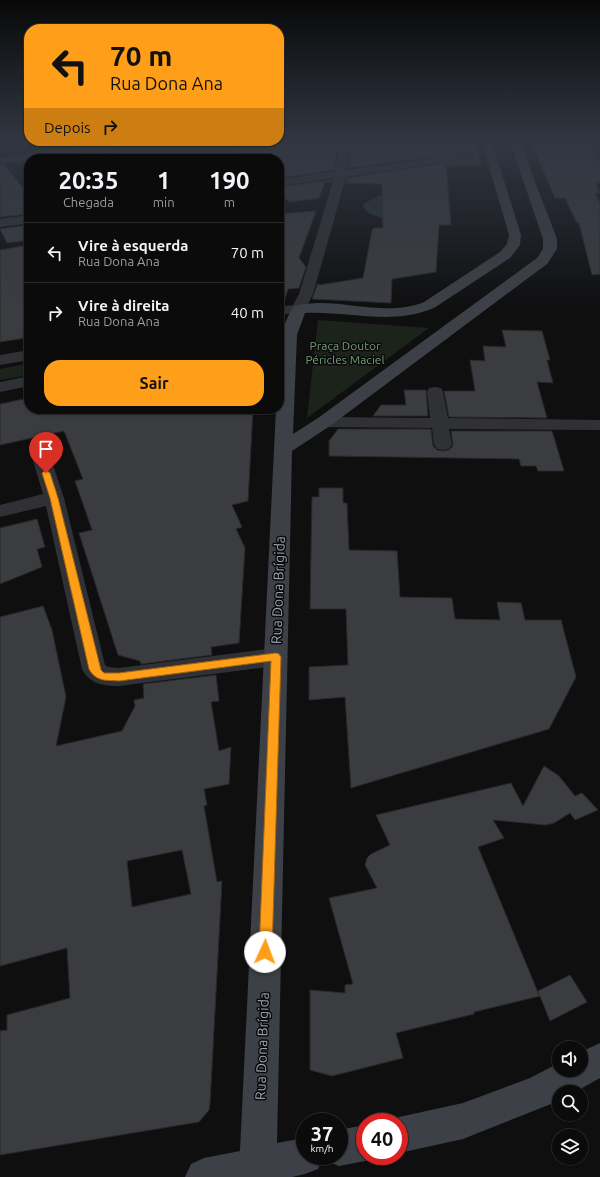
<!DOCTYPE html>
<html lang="pt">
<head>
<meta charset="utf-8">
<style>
  body { margin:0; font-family:Ubuntu,sans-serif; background:#141415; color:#f1f3f6; height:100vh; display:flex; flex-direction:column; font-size:15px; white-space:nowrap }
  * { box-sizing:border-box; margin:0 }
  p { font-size:13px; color:#9a9b9d }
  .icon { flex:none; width:22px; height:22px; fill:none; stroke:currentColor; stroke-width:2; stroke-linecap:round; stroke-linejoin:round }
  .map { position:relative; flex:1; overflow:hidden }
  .panel { position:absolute; left:24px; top:154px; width:260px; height:260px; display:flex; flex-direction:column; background:#0b0b0c; border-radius:16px; box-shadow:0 1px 3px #0004,0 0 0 1px #2b2b2d }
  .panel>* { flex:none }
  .banner { position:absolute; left:24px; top:24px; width:260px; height:122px; border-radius:16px; box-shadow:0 1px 3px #0004,0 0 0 1px #2b2b2d; background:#ff9e18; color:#111; overflow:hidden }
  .fabs { position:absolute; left:552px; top:1041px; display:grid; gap:8px }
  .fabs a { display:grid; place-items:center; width:36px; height:36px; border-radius:50%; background:#0b0b0c; box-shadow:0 1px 3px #0004,0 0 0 1px #2b2b2d; font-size:20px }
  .speed { position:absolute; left:296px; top:1113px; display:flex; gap:8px; font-size:20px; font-weight:700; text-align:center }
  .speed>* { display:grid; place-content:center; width:52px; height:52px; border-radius:50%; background:#0b0b0c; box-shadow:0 1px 3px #0004,0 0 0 1px #2b2b2d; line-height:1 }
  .speed small { font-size:10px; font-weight:400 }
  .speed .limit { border:6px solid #d22; background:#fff; color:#111 }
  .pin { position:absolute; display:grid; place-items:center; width:34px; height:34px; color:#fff; margin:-41px -17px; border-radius:50% 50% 50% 0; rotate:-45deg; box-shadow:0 0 4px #0007 }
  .pin .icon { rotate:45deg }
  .me { position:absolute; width:44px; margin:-22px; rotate:2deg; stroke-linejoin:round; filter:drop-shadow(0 0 3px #0008) }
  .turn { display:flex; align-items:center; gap:14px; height:84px; padding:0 20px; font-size:18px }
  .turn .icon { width:52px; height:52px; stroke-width:2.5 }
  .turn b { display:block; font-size:28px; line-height:34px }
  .then { display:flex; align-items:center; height:38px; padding:0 20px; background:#0003; gap:8px; font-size:15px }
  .eta { display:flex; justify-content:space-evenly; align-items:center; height:68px; text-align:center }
  .eta b { font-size:24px; font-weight:700; line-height:28px }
  .action { display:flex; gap:8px; margin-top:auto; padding:8px 20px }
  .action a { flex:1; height:46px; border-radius:16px; background:#ff9e18; color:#111; font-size:16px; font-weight:700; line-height:46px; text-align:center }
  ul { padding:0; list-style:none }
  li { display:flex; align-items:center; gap:12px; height:60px; padding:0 20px; border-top:1px solid #2b2b2d }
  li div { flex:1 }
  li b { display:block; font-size:15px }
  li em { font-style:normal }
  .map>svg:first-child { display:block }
  .green { fill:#1b231b }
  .water { fill:#252f34 }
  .building { fill:#3b3c40; stroke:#29292c; fill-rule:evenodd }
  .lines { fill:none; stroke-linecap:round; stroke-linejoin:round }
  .street { fill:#303135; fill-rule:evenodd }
  .secondary { fill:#3d4046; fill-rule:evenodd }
  .route { fill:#ff9e18; stroke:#a66710 }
  .labels { text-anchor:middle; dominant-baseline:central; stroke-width:3; stroke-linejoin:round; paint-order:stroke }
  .far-park-label { font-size:12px; fill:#759f74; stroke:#0a0a0b }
  .street-label { font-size:14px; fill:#9fa6b2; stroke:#0a0a0b }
</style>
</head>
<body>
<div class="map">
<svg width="600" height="1177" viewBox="0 0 600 1177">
  <rect width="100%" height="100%" fill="#0f0f10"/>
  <!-- green -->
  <path class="green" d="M318,320L429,328L307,418Z
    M29,363V375L0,380V369Z"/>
  <!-- water -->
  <path class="water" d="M380,195L407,196V218C395,218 368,220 363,206L365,203Z"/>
  <!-- building -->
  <path class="building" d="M229,142H338L334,170L279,178V159H246Z
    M351,142H476L481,166L446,165L451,225H439L436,272L392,279L391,303L312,299L318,283L319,285L363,278L372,230L374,228H383L382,184L346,183L347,178L471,159L477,154L471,151L349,168Z
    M531,142H588L600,163V183H596L600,193H595L600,203V274L592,275L579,223H577L565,198H555Z
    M0,165H5L29,196V214L0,217Z
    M332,180L331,182H325L319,198L289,202L279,192V187Z
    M316,211L299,258L306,267L299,288L288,289L283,305L279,304V214Z
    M29,225V240L7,243L0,229Z
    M29,245V329L23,330L26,338L0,342V250Z
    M502,330L542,331L550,360H547L553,383L537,382L547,418L449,417L444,391H475L470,360L485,361L483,346L506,347Z
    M404,390H426L428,416H373L381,405H406Z
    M29,398V409H253L248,501L232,505L242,527L236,529L245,548L239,643L211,647L212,655L141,664L140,661L118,655L79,533L92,530L75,481L83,479L64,431L0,445V404Z
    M338,429H431L433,446L437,450L443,451L449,450L453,446L451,431H552L564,471H538L536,466H521L519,459L329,456V441Z
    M319,488H343V503H347L349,550L397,551L400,597L452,598L455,619L500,620L497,602L521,603L525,620H561L576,677L549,729L351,788L345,697L309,700V667L348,665L346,609H310L312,497H319Z
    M37,519L45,547L37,549L42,567L0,584V528Z
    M43,606L52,630L66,697L56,746L122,731L135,706L134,700L144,698L143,684L216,675L219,701L211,702L219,751L231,747L229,784L204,789L207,805L204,806L217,882L222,881L210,1104L209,1110L199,1122L0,1155V1031L7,1030V1015L70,998L67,948L0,966V617ZM182,850L191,894L132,907L127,861Z
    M544,766L559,776L575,796L582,793L598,810L575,820L570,813L554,823L546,825L493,820L504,838L478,847L539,995L538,991L570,975L587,1002L550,1021L540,996L474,1012V1014L396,1033L403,1058L332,1076L310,1070V990L345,993V985L353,984L329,898L377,888L365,865L367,858L371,854L390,845L376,815L511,783L523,806Z"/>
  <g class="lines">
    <!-- street -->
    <path class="street" d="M94,142H106L122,159H111L101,150L0,164V158L95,144Z
      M340,142H350L347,170L471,152L476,155L471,158L346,177L313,294L304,312L279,315V307L293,305L299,294L334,178L279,186V180L335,171Z
      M29,215V223L0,227V219Z
      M29,350V360L0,365V355Z
      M29,376V386L0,392V382Z
      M435,387L441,388L443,392L448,418L600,420V430L449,429L452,445L449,449L443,450L437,449L434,445L432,428L324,427L318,426L315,422L318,418L324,417L430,418L427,392L429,388Z
      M38,441L44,443L47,447L64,498L105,665L108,667L119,668L276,648L284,651L288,657L284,663L276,666L119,686C103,686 90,684 82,669L46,506L0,517V505L43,494L29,447L32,443Z"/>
    <!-- secondary -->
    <path class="secondary" d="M482,142H492L521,235L520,245L510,258L434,308C391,326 350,311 305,313L297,335L293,434L318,418L537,258L543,249V239L510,142H520L557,239V249L547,264L330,426L292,451L277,1143L305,1138V1156H323L318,1169L305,1174L292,1177H185L191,1164L204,1158L240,1151L274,449L276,409H279C279,376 274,335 294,306C337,295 382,319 424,302L500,252L507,244L509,235Z
      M600,1043V1078L575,1092H559V1100L551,1104L463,1139L399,1153V1122H387L399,1117L463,1103L530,1078L559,1063V1070H581V1052Z
      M365,1125V1156H377L365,1161L339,1166L326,1161L324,1156H339V1130Z"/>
  </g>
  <!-- sky -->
  <linearGradient id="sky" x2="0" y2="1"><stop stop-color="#080809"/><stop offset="0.46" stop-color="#313742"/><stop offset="1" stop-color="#313742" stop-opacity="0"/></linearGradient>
  <rect width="600" height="307" fill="url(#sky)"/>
  <!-- route -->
  <path class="route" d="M46,470L50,473L58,498L101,670L104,673H119L276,653L279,654L281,657L272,952L270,957L265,959L261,957L259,952L271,661L119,681C106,680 96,682 89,669L50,498L42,473Z"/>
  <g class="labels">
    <!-- far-park labels -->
    <g class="far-park-label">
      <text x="345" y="345">Praça Doutor<tspan x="345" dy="14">Péricles Maciel</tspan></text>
    </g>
    <!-- street labels -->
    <g class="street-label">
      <text transform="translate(278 590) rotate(-88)">Rua Dona Brígida</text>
      <text transform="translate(262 1046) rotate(-88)">Rua Dona Brígida</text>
    </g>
  </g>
</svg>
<div class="fabs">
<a><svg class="icon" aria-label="sound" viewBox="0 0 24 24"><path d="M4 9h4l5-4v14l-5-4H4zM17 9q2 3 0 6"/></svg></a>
<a><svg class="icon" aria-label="search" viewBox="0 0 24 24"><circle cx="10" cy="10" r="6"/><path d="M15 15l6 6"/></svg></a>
<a><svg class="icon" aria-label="layers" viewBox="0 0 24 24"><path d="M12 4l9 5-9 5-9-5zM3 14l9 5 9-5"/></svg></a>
</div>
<div class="speed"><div>37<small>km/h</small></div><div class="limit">40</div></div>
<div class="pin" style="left:46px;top:473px;background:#d93025"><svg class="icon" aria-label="arrive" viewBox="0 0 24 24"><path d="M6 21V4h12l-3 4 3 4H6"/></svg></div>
<svg class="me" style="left:265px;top:952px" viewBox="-20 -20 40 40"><circle r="19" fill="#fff"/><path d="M0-13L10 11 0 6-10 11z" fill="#ff9e18"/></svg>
<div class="banner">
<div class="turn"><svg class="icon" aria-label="left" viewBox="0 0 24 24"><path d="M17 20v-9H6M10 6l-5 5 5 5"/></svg><div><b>70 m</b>Rua Dona Ana</div></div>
<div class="then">Depois<svg class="icon" aria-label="right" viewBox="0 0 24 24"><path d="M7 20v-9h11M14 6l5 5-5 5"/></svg></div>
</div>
<section class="panel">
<div class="eta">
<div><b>20:35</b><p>Chegada</p></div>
<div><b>1</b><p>min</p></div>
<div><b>190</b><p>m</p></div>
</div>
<ul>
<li><svg class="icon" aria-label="left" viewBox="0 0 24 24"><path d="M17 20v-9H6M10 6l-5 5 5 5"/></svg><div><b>Vire à esquerda</b><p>Rua Dona Ana</p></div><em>70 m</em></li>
<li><svg class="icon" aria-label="right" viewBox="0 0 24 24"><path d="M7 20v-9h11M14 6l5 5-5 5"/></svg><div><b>Vire à direita</b><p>Rua Dona Ana</p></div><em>40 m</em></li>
</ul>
<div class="action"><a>Sair</a></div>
</section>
</div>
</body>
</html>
